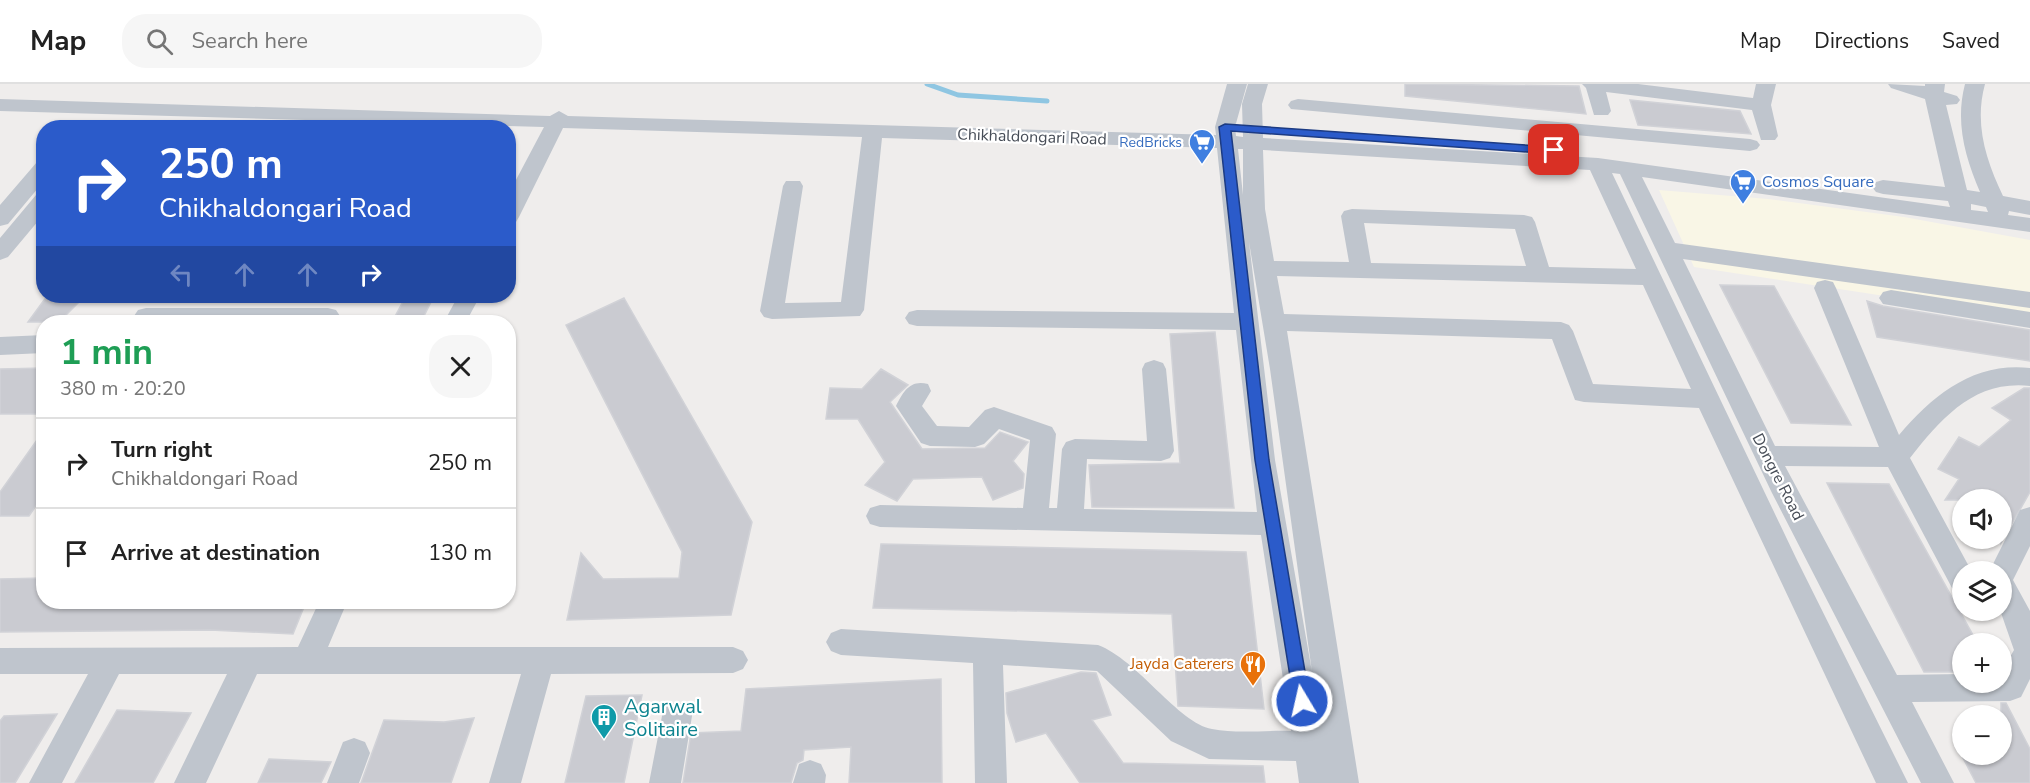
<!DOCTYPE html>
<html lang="en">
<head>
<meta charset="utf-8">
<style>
  body { margin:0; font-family:"Nunito Sans",sans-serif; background:#f6f6f6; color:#222; height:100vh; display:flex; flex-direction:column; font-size:22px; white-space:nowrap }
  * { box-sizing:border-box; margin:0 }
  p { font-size:20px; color:#767676 }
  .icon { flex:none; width:33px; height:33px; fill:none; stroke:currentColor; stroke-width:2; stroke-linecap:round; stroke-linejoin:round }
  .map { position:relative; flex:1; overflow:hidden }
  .drawer { position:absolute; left:36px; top:231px; width:480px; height:294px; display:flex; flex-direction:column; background:#fff; border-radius:24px; box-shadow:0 2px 4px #0004 }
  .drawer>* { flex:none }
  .top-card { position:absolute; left:36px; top:36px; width:480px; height:183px; border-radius:24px; box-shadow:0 2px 4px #0004; background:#2b5bca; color:#fff; overflow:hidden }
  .fabs { position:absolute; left:1952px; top:405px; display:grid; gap:12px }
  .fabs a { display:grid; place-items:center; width:60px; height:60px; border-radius:50%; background:#fff; box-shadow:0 2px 4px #0004; font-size:30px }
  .pin { position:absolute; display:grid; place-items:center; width:51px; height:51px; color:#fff; margin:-26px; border-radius:12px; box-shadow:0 3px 9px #0006 }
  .me { position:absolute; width:66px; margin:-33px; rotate:351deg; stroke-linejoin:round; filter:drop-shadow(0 0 4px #0008) }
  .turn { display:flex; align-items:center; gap:21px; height:126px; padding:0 24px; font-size:27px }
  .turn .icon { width:78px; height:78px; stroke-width:2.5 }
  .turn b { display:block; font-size:42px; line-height:51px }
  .lanes { display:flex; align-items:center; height:57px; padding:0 24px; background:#0003; justify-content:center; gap:30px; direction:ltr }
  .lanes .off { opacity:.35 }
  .round { display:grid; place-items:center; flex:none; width:63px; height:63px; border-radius:24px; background:#f6f6f6 }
  .headline { display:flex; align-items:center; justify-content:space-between; height:102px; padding:0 24px }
  h1 { font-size:36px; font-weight:700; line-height:45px; color:#1e9e55 }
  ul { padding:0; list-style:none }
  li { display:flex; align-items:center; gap:18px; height:90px; padding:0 24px; border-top:2px solid #e0e0e0 }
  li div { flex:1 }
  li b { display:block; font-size:22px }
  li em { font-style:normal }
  header { display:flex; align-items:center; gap:36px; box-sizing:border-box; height:84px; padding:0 30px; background:#fff; border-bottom:2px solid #e0e0e0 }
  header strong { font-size:28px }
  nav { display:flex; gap:33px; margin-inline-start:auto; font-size:21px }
  .search { width:420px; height:54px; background:#f6f6f6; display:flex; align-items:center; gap:15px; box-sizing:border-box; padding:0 21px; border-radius:24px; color:#767676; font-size:22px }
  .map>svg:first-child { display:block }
  .commercial { fill:#f9f6e6 }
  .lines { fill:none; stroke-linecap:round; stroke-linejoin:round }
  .stream { stroke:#8fc6e2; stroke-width:5 }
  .building { fill:#cacbd1; stroke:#d1d2d7; stroke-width:1.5 }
  .minor { fill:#bfc5cd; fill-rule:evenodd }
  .route { fill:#2b5bca; stroke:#1c3b83; stroke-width:1.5 }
  .labels { text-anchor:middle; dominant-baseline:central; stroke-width:4.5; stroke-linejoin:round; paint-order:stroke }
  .far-shop-label { font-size:14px; fill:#366cbe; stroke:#fff; text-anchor:end }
  .street-label { font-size:16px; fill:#474d57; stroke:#fff }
  .shop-label { font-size:16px; fill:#366cbe; stroke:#fff; text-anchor:start }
  .food-label { font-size:16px; fill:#c56008; stroke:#fff; text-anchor:end }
  .near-culture-label { font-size:20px; fill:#0d838f; stroke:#fff; text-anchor:start }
</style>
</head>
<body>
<header>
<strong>Map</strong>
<div class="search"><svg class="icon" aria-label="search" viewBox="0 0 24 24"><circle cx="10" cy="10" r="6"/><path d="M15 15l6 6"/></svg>Search here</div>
<nav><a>Map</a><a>Directions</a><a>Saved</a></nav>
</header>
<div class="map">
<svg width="2030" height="699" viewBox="0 0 2030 699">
  <rect width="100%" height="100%" fill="#efedec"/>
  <!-- commercial -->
  <path class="commercial" d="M1659,106L1768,115L1904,133L2030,156V234L1694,183Z"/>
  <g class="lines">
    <!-- stream -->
    <path class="stream" d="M927,0L958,11L1047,17"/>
  </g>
  <!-- building -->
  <path class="building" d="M1405,0L1579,2L1586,30L1405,12Z
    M1630,16L1740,27L1751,50L1638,41Z
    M1720,201L1774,202L1851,341L1791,339Z
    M47,212H85L59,238H28Z
    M406,212H434L421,238H392Z
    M624,214L752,438L731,531L567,536L581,469L603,495L679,494L682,468L566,241Z
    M1867,217L1883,222L2030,246V277L1877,253Z
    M1215,248L1234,424L1092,423L1089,381L1180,379L1170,250Z
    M44,284V330H0V285Z
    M881,285L908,301L890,318L922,365L985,364L1000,348L1028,358L1013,377L1024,390L1023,404L993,416L982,393L913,395L897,417L865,401L885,378L858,335H826L830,304L862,305Z
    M2024,304H2030V408L2001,459V416H1945L1959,395L1938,385L1959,353L1979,363L2011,336L1992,324Z
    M44,346V410L29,432H0V408Z
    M1827,399L1889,400L1978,560H1962V588H1924Z
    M881,460L1246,468L1264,625L1178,622L1172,530L873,524Z
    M44,494V518H306L293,550L210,546L0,548V495Z
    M1081,588L1096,589L1111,631L1092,636L1123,679L1263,682L1265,699H1080L1046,649L1016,658L1007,629L1006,609Z
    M941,595L942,699H849L851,663L804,666L803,676L797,679L791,699H683L691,649L741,647L746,605Z
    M642,611L624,699H565L586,612Z
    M2001,619H2006L2030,665V699H1976L1961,670H2001Z
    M117,626L191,629L153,699H75Z
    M57,630L15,699H0V637L4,632Z
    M474,634L451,699H361L384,636L444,638Z
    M269,675L331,678L321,699H258Z"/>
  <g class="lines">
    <!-- minor -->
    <path class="minor" d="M1227,0H1247L1235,43L1236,52L1243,53L1242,20L1248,0H1268L1262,20L1263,54L1598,74L1950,123L1948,117L1883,110L1876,108L1872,103L1876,98L1883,96L1945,103L1925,15L1891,4L1888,0L1925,2V0H1945L1944,8L1957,12L1960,16L1957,20L1946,21L1967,106L1980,108C1965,73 1955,38 1965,0H1985C1974,40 1986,76 2003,112L2030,117V131L2009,127L2008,131L2030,134V148L1642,93L1675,159L2030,208V224L1683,175L1775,362L1879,363L1814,204L1817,198L1825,196L1833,198L1836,204L1899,351C1934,310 1974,278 2030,284V302C1974,296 1942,334 1910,374L1972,488H1962V507L1952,504L1888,383L1785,382L1897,591L1962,590V598H2001V589L2014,566L2000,526L2001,488H1989L2020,426L2030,423V462L2013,496L2030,527V595L2021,613L2010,617L1912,618L1954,699H1921L1772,409L1620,90L1612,89L1796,474L1908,699H1876L1699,324L1584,318L1575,316L1552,255L1287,247L1359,699H1299L1296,677L1209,675L1171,657L1097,587L1003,581L1007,699H975L973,579L841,571L831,567L826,558L831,549L841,545L1098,561C1138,576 1178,639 1212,645C1237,650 1266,646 1291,647L1261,451L880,443L870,440L866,432L870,424L880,421L1023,424L1030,356L999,345L984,360L975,363L930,362L921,359L896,322C903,308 910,295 928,300L931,307L922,322L937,342L969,343L985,326L994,323L1052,343L1056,350L1049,424H1057L1062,365L1066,358L1075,355L1147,357L1142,285L1145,279L1154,276L1163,279L1166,285L1174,367L1170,374L1161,377L1087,375L1084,425L1257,428L1236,246L917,242L909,240L905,234L909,228L917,226L1234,229L1217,64L882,54L864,226L860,232L772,235L764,233L760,227L783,102L786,97H800L803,102L785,219L841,218L862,53L563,44L519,133L516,138L508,140V111L544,43L0,27V15L550,32L559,27L568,32L1216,51L1215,43ZM1238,65H1243V111ZM1263,66L1590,86L1636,185L1549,183L1535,138L1532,133L1524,131L1352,125L1344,127L1341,132L1349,178L1274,177L1265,125ZM1971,120L1986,123L1988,128L1971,126ZM1364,139L1515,145L1526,182L1371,179ZM1249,158L1270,285L1312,588L1275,376ZM1277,192L1643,201L1691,305L1593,300L1573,247L1569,241L1561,238L1284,230Z
      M1582,0H1638L1753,14L1756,0H1776L1771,21L1778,52L1775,56H1761L1752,26L1606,8L1611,27L1608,31H1594L1586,4Z
      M1298,15L1750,55L1757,57L1760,61L1757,65L1750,67L1291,25L1288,21L1291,17Z
      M44,77V97L8,140L0,142V121L37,78Z
      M44,109V130L8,173L0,176V154L36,111Z
      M1891,206L2030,228V244L1883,220L1879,214L1883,208Z
      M458,212H480L466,238H444Z
      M146,224H328L336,226L340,232L336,238H130L138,226Z
      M44,251V269L0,271V253Z
      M319,518H347L328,563H733L743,567L748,576L743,585L733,589L551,590L521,699H489L521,590H257L206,699H174L227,590H119L62,699H29L88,590H0V564L298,563Z
      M677,618L688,622L692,632L681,699H649L662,632L666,622Z
      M354,654L365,658L370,669L359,699H327L343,658Z
      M810,676L821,680L826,691L825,699H793L799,680Z"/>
  </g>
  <!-- route -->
  <path class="route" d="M1225,40L1554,63L1559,66L1554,70L1231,47L1269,376L1310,617L1307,623L1302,625L1296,623L1294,617L1255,376L1219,43Z"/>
  <!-- icons -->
  <defs>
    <g id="supermarket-pin" transform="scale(1.35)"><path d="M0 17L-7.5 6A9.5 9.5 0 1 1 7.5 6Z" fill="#3f7fe0" stroke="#fff"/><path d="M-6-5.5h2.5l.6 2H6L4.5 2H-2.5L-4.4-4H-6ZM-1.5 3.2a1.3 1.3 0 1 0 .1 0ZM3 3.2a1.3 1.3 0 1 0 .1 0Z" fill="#fff"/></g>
    <g id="restaurant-pin" transform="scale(1.35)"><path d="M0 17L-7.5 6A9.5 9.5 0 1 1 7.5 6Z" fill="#e8710a" stroke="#fff"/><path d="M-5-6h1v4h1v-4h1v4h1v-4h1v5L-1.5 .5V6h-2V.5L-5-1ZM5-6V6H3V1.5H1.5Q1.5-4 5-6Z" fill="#fff"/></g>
    <g id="building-pin" transform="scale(1.35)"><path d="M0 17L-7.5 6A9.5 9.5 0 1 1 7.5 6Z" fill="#0f9aa8" stroke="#fff"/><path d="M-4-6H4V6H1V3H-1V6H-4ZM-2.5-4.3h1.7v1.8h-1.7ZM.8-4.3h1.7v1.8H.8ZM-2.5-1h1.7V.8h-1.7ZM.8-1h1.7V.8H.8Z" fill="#fff"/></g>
  </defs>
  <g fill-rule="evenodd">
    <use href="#supermarket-pin" x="1202" y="58"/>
    <use href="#supermarket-pin" x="1743" y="98"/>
    <use href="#restaurant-pin" x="1253" y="580"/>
    <use href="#building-pin" x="604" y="633"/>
  </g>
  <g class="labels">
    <!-- far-shop labels -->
    <g class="far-shop-label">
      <text x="1182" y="58">RedBricks</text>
    </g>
    <!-- street labels -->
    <g class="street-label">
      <text transform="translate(1032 53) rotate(2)">Chikhaldongari Road</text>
      <text transform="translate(1778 393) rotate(63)">Dongre Road</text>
    </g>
    <!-- shop labels -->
    <g class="shop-label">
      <text x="1762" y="98">Cosmos Square</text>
    </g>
    <!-- food labels -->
    <g class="food-label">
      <text x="1234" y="580">Jayda Caterers</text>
    </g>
    <!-- near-culture labels -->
    <g class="near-culture-label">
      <text x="624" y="622">Agarwal<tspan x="624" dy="23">Solitaire</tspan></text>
    </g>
  </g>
</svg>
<div class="fabs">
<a><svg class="icon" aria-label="sound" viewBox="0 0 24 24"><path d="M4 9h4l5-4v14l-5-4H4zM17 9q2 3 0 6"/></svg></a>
<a><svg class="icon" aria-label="layers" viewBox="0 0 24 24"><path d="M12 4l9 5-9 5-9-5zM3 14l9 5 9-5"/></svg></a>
<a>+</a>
<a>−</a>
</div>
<div class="pin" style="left:1554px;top:66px;background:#d93025"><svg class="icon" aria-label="arrive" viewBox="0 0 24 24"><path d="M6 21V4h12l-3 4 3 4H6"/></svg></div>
<svg class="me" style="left:1302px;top:617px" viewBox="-20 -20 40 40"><circle r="17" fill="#2b5bca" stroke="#fff" stroke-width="3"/><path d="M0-11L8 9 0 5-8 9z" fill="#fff"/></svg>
<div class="top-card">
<div class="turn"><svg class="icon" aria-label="right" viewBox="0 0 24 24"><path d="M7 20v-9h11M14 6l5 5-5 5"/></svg><div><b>250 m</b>Chikhaldongari Road</div></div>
<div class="lanes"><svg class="icon off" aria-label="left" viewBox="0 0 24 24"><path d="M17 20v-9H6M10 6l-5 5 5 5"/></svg><svg class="icon off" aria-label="ahead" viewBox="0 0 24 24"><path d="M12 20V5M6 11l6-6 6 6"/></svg><svg class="icon off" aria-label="ahead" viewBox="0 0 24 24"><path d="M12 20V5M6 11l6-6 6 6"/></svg><svg class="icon" aria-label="right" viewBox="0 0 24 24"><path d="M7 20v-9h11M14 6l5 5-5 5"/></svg></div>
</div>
<section class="drawer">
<div class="headline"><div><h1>1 min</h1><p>380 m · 20:20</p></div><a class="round"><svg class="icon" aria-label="close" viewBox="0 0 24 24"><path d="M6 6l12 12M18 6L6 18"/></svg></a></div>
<ul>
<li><svg class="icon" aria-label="right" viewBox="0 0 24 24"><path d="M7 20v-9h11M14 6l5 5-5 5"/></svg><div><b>Turn right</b><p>Chikhaldongari Road</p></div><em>250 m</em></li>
<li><svg class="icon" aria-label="arrive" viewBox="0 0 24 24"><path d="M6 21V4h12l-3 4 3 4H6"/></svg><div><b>Arrive at destination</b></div><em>130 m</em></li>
</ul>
</section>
</div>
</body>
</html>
